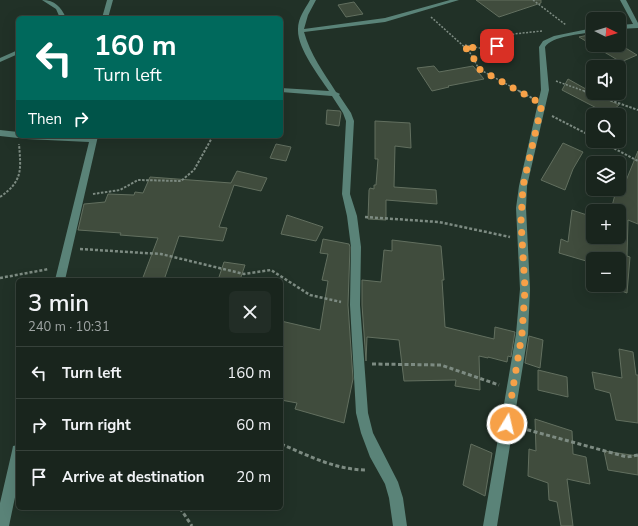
<!DOCTYPE html>
<html lang="en">
<head>
<meta charset="utf-8">
<style>
  body { margin:0; font-family:"Nunito Sans",sans-serif; background:#222d26; color:#f1f3f6; height:100vh; display:flex; flex-direction:column; font-size:15px; white-space:nowrap }
  * { box-sizing:border-box; margin:0 }
  p { font-size:13px; color:#9fa5a4 }
  .icon { flex:none; width:22px; height:22px; fill:none; stroke:currentColor; stroke-width:2; stroke-linecap:round; stroke-linejoin:round }
  .map { position:relative; flex:1; overflow:hidden }
  .sheet { position:absolute; left:16px; top:278px; width:267px; height:232px; display:flex; flex-direction:column; background:#19251d; border-radius:6px; box-shadow:0 4px 16px #0002,0 0 0 1px #37423b }
  .sheet>* { flex:none }
  .banner { position:absolute; left:16px; top:16px; width:267px; height:122px; border-radius:6px; box-shadow:0 4px 16px #0002,0 0 0 1px #37423b; background:#00695c; color:#fff; overflow:hidden }
  .needle { width:26px; rotate:95deg }
  .tools { position:absolute; left:586px; top:12px; display:grid; gap:8px }
  .tools a { display:grid; place-items:center; width:40px; height:40px; border-radius:6px; background:#19251d; box-shadow:0 4px 16px #0002,0 0 0 1px #37423b; font-size:20px }
  .pin { position:absolute; display:grid; place-items:center; width:34px; height:34px; color:#fff; margin:-17px; border-radius:8px; box-shadow:0 2px 6px #0006 }
  .me { position:absolute; width:44px; margin:-22px; rotate:9deg; stroke-linejoin:round; filter:drop-shadow(0 0 3px #0008) }
  .turn { display:flex; align-items:center; gap:14px; height:84px; padding:0 12px; font-size:18px }
  .turn .icon { width:52px; height:52px; stroke-width:2.5 }
  .turn b { display:block; font-size:28px; line-height:34px }
  .then { display:flex; align-items:center; height:38px; padding:0 12px; background:#0003; gap:8px; font-size:15px }
  .round { display:grid; place-items:center; flex:none; width:42px; height:42px; border-radius:6px; background:#222d26 }
  .summary { display:flex; align-items:center; justify-content:space-between; height:68px; padding:0 12px }
  h1 { font-size:24px; font-weight:600; line-height:30px }
  ul { padding:0; list-style:none }
  li { display:flex; align-items:center; gap:12px; height:52px; padding:0 12px; border-top:1px solid #37423b }
  li div { flex:1 }
  li b { display:block; font-size:15px }
  li em { font-style:normal }
  .map>svg:first-child { display:block }
  .building { fill:#404c3d; stroke:#626f5f }
  .lines { fill:none; stroke-linecap:round; stroke-linejoin:round }
  .path-far3 { stroke:#7d8b82; stroke-width:1.5; stroke-dasharray:2 1.5; stroke-linecap:butt }
  .path-far2 { stroke:#7d8b82; stroke-width:2; stroke-dasharray:2.5 1.5; stroke-linecap:butt }
  .path-far1 { stroke:#7d8b82; stroke-width:2.5; stroke-dasharray:3 2; stroke-linecap:butt }
  .path { stroke:#7d8b82; stroke-width:3; stroke-dasharray:4 2.5; stroke-linecap:butt }
  .minor { fill:#5a8378; fill-rule:evenodd }
  .route { stroke:#f7a148; stroke-width:7; stroke-dasharray:0 12.6 }
</style>
</head>
<body>
<div class="map">
<svg width="638" height="526" viewBox="0 0 638 526">
  <rect width="100%" height="100%" fill="#213127"/>
  <!-- building -->
  <path class="building" d="M476,0H541V3L499,17Z
    M354,2L363,14L346,17L338,5Z
    M593,34V45L619,44L637,55L621,62L579,37Z
    M434,66L439,72L473,66L484,79L448,86L449,87L432,91L417,68Z
    M568,79L593,93L619,105L608,114L562,90Z
    M327,110L340,111L341,113L339,126L326,124Z
    M375,121L410,123L411,148L395,146L394,187L436,190L437,204L386,200V220L368,219L369,190L370,188L374,189V185H376L378,159H375Z
    M563,143L583,152L573,169L565,190L541,180Z
    M276,144L291,147L286,161L270,158Z
    M638,151V224L628,220L627,256L630,257L627,293L608,286L619,285V259H593V263L559,253L561,239L568,242L572,210L593,217V237H619V211H606L607,205L612,206L616,191L621,193Z
    M237,171L267,178L261,191L234,185L219,227L227,228L223,241L179,236L164,280H142L158,238L120,235L121,233L78,230L84,204L105,202L108,194L134,195L135,192L143,193L150,177L231,183Z
    M287,215L323,227L316,241L281,234Z
    M323,239L349,244L350,247L348,305L353,379L344,423L295,409L297,403L281,400V321L320,330L328,281L322,280L328,254L320,253Z
    M392,240L441,246L444,280H442L445,327L494,339L495,327L515,332L511,357L508,356L507,362L488,357V358L479,356L480,390L455,386L456,380L404,381L399,340L367,337L366,361L362,305V280L381,282L384,250L392,251Z
    M224,262L245,265L240,280H218Z
    M529,336L543,340L540,368L525,363Z
    M619,349L633,352L636,375H638V423L616,420L610,393L595,389L592,372L622,378Z
    M538,370L567,377L568,397L538,390Z
    M535,419L572,431L573,454L586,457L590,484L567,479L573,526H561L557,502L549,500L548,483L528,476L529,449L536,451Z
    M471,444L492,453L485,496L463,485Z
    M604,451L638,456V475L608,470Z"/>
  <g class="lines">
    <!-- path-far3 -->
    <path class="path-far3" d="M533,0L566,25
      M431,17L469,51L479,69L521,92
      M465,45L489,50L496,47L514,34L542,31
      M556,81L587,92"/>
    <!-- path-far2 -->
    <path class="path-far2" d="M519,91L532,98
      M584,91L638,110
      M552,116L593,137
      M600,141L638,161
      M93,194L120,190L138,180L181,181L194,170L213,136
      M0,197C23,181 21,170 19,144"/>
    <!-- path-far1 -->
    <path class="path-far1" d="M365,217L439,222L510,237
      M80,249L161,254L244,274L271,270L310,295L341,302
      M0,278L49,269"/>
    <!-- path -->
    <path class="path" d="M372,364L441,365L499,385
      M521,428L627,457L638,455
      M281,444C309,456 336,470 367,470
      M180,508L192,526"/>
    <!-- minor -->
    <path class="minor" d="M42,0C55,0 61,7 66,18H60L56,9Z
      M107,0H113L108,18H102Z
      M310,0H316L308,15L304,29L385,18L450,0H459L385,22L304,32C310,54 324,73 336,92L340,94L339,95L351,113L354,121L350,194L357,216L361,247L360,305L368,413L373,433L398,482L403,498L407,526H393L389,498L385,484L370,457L361,433L356,413L350,305L351,247L347,216L342,194L346,121L343,113L332,96L281,92V88L329,91C319,76 297,48 298,29C298,18 305,9 310,0Z
      M620,0H626L638,23V28L619,29V25L633,24Z
      M593,28V32C581,34 552,36 545,47L549,90L527,186L526,208L530,289L528,334L497,526H483L516,334L520,289L516,208L519,186L541,90L539,47L543,41L554,36Z
      M18,50V54L0,62V58Z
      M0,130L18,132V136H21L18,138L0,136Z
      M22,136H98L65,280H55L89,142L26,139Z
      M18,445V483L9,526H0V503L12,451L13,446Z"/>
  </g>
  <g class="lines">
    <!-- route -->
    <path class="route" d="M497,46L487,50L464,46L472,55L479,69L542,104L523,186L521,221L525,289L522,334L507,424"/>
  </g>
</svg>
<div class="tools">
<a><svg class="needle" viewBox="-14 -14 28 28"><path d="M0-13l5 13h-10z" fill="#e53935"/><path d="M0 13l5-13h-10z" fill="#9fa5a4"/></svg></a>
<a><svg class="icon" aria-label="sound" viewBox="0 0 24 24"><path d="M4 9h4l5-4v14l-5-4H4zM17 9q2 3 0 6"/></svg></a>
<a><svg class="icon" aria-label="search" viewBox="0 0 24 24"><circle cx="10" cy="10" r="6"/><path d="M15 15l6 6"/></svg></a>
<a><svg class="icon" aria-label="layers" viewBox="0 0 24 24"><path d="M12 4l9 5-9 5-9-5zM3 14l9 5 9-5"/></svg></a>
<a>+</a>
<a>−</a>
</div>
<div class="pin" style="left:497px;top:46px;background:#d93025"><svg class="icon" aria-label="arrive" viewBox="0 0 24 24"><path d="M6 21V4h12l-3 4 3 4H6"/></svg></div>
<svg class="me" style="left:507px;top:424px" viewBox="-20 -20 40 40"><circle r="17" fill="#f7a148" stroke="#fff" stroke-width="3"/><path d="M0-11L8 9 0 5-8 9z" fill="#fff"/></svg>
<div class="banner">
<div class="turn"><svg class="icon" aria-label="left" viewBox="0 0 24 24"><path d="M17 20v-9H6M10 6l-5 5 5 5"/></svg><div><b>160 m</b>Turn left</div></div>
<div class="then">Then<svg class="icon" aria-label="right" viewBox="0 0 24 24"><path d="M7 20v-9h11M14 6l5 5-5 5"/></svg></div>
</div>
<section class="sheet">
<div class="summary"><div><h1>3 min</h1><p>240 m · 10:31</p></div><a class="round"><svg class="icon" aria-label="close" viewBox="0 0 24 24"><path d="M6 6l12 12M18 6L6 18"/></svg></a></div>
<ul>
<li><svg class="icon" aria-label="left" viewBox="0 0 24 24"><path d="M17 20v-9H6M10 6l-5 5 5 5"/></svg><div><b>Turn left</b></div><em>160 m</em></li>
<li><svg class="icon" aria-label="right" viewBox="0 0 24 24"><path d="M7 20v-9h11M14 6l5 5-5 5"/></svg><div><b>Turn right</b></div><em>60 m</em></li>
<li><svg class="icon" aria-label="arrive" viewBox="0 0 24 24"><path d="M6 21V4h12l-3 4 3 4H6"/></svg><div><b>Arrive at destination</b></div><em>20 m</em></li>
</ul>
</section>
</div>
</body>
</html>
